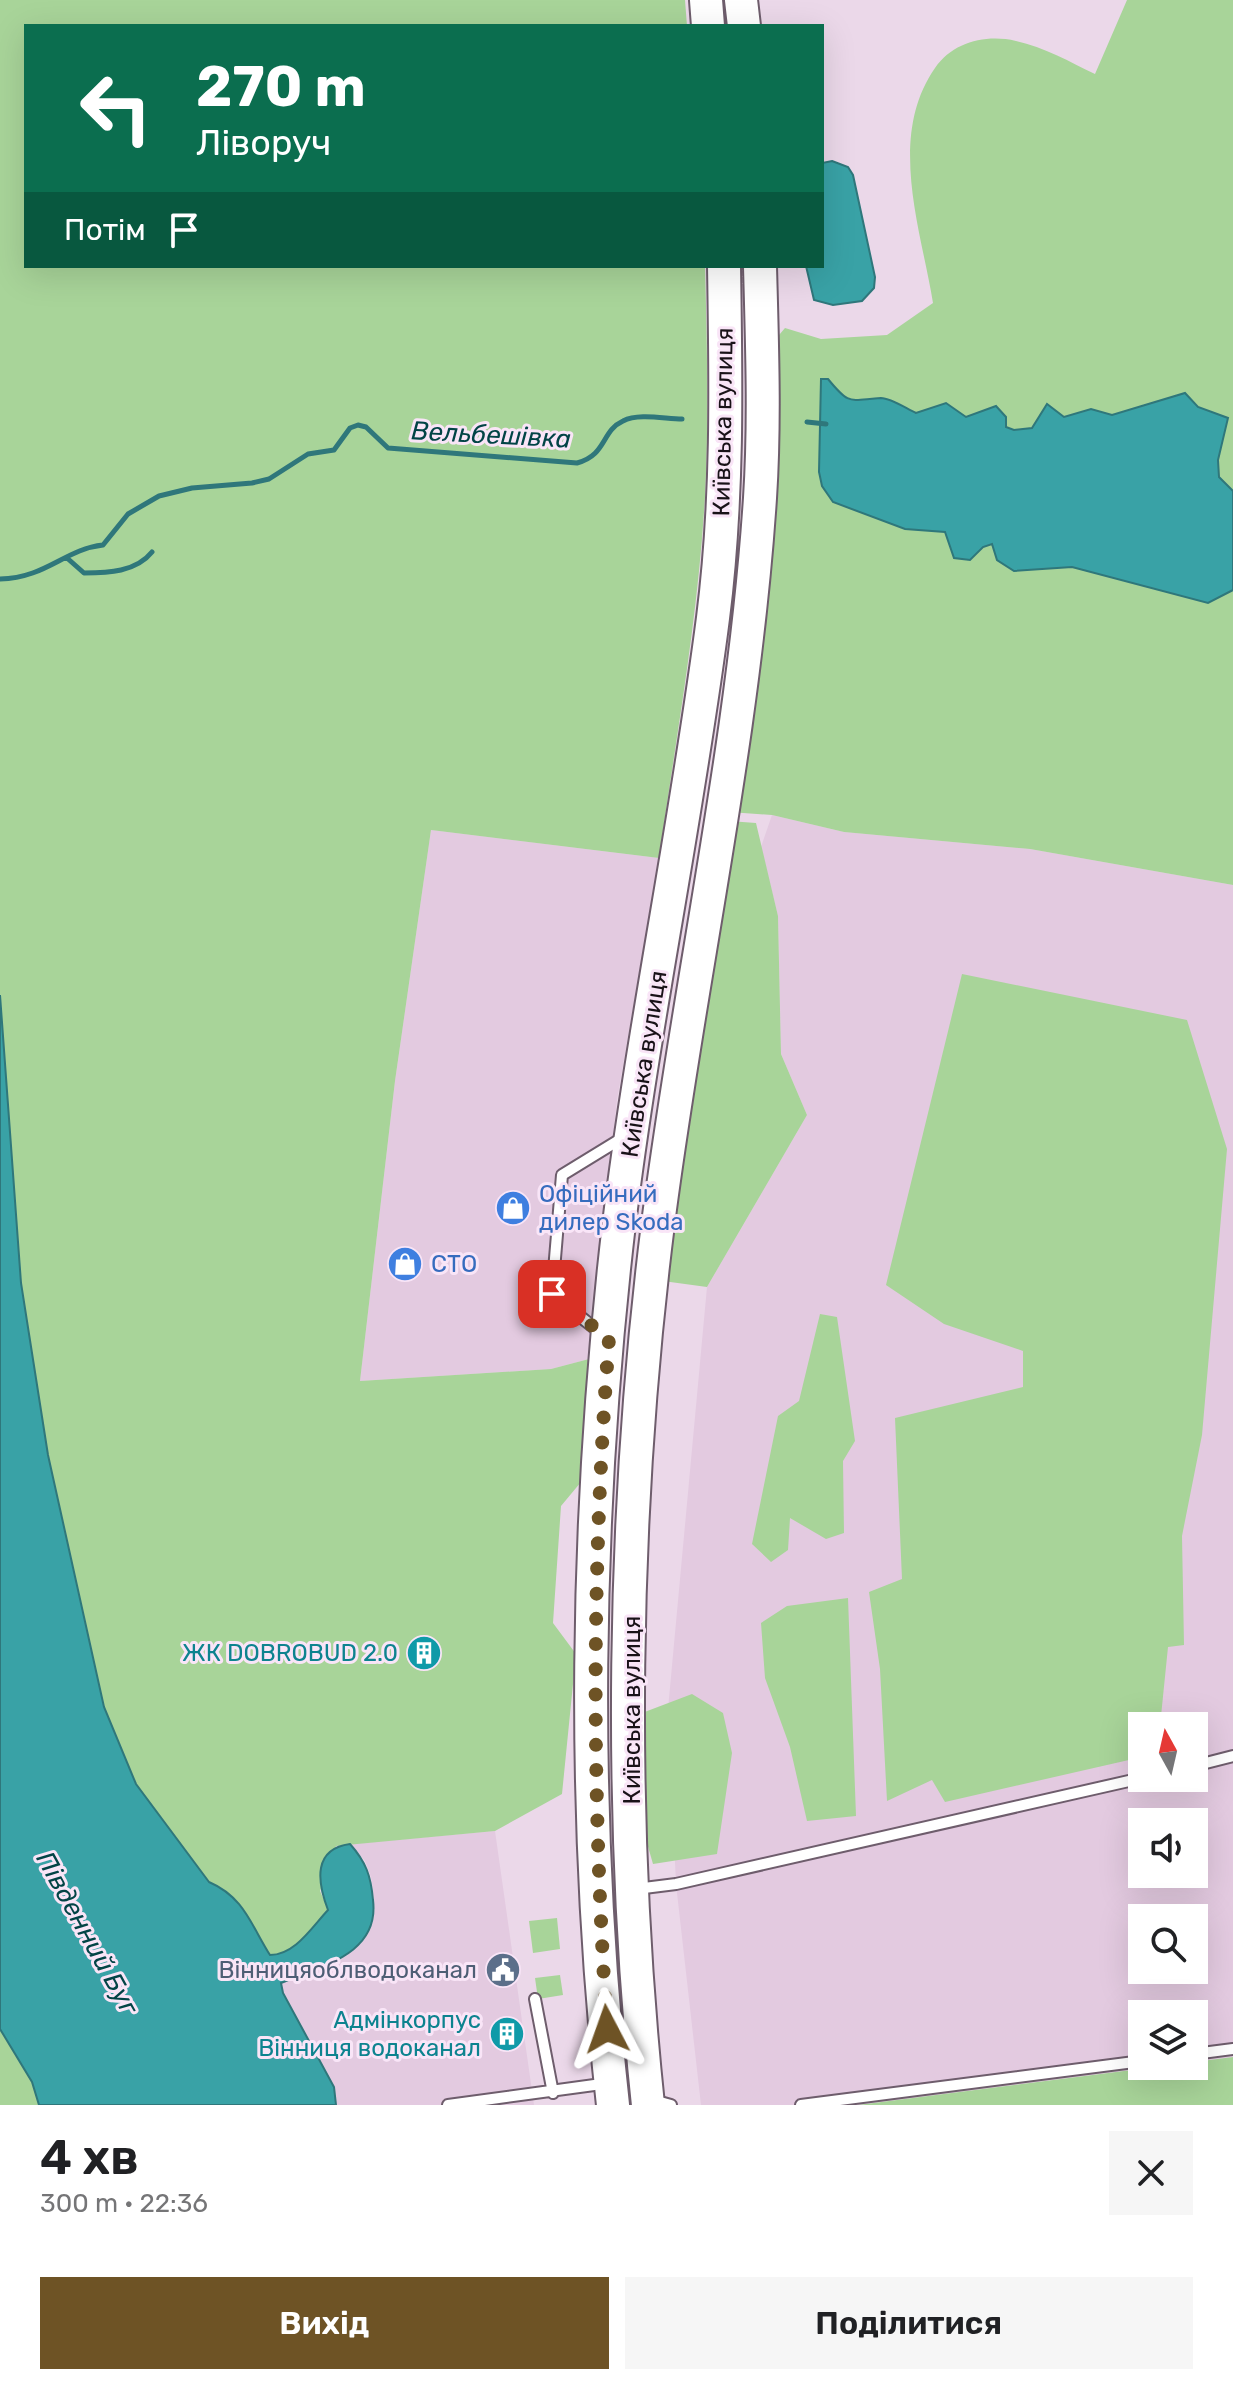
<!DOCTYPE html>
<html lang="uk">
<head>
<meta charset="utf-8">
<style>
  body { margin:0; font-family:Rubik,sans-serif; background:#f6f6f6; color:#202124; height:100vh; display:flex; flex-direction:column; font-size:30px; white-space:nowrap }
  * { box-sizing:border-box; margin:0 }
  p { font-size:26px; color:#757577 }
  .icon { flex:none; width:44px; height:44px; fill:none; stroke:currentColor; stroke-width:2; stroke-linecap:round; stroke-linejoin:round }
  .map { position:relative; height:2105px; overflow:hidden }
  .drawer { display:flex; flex-direction:column; background:#fff; flex:1 }
  .drawer>* { flex:none }
  .banner { position:absolute; left:24px; top:24px; width:800px; height:244px; border-radius:0px; box-shadow:0 8px 32px #0002; background:#0b6e4f; color:#fff; overflow:hidden }
  .needle { width:52px; rotate:352deg }
  .controls { position:absolute; left:1128px; top:1712px; display:grid; gap:16px }
  .controls a { display:grid; place-items:center; width:80px; height:80px; border-radius:0px; background:#fff; box-shadow:0 8px 32px #0002; font-size:40px }
  .pin { position:absolute; display:grid; place-items:center; width:68px; height:68px; color:#fff; margin:-34px; border-radius:16px; box-shadow:0 4px 12px #0006 }
  .me { position:absolute; width:88px; margin:-44px; rotate:356deg; stroke-linejoin:round; filter:drop-shadow(0 0 6px #0008) }
  .turn { display:flex; align-items:center; gap:28px; height:168px; padding:0 40px; font-size:36px }
  .turn .icon { width:104px; height:104px; stroke-width:2.5 }
  .turn b { display:block; font-size:56px; line-height:68px }
  .then { display:flex; align-items:center; height:76px; padding:0 40px; background:#0003; gap:16px; font-size:30px }
  .round { display:grid; place-items:center; flex:none; width:84px; height:84px; border-radius:0px; background:#f6f6f6 }
  .overview { display:flex; align-items:center; justify-content:space-between; height:136px; padding:0 40px }
  h1 { font-size:48px; font-weight:600; line-height:60px }
  .cta { display:flex; gap:16px; margin-top:auto; padding:16px 40px }
  .cta a { flex:1; height:92px; border-radius:0px; background:#6e5325; color:#fff; font-size:32px; font-weight:600; line-height:92px; text-align:center }
  .cta a+a { background:#f6f6f6; color:#202124 }
  .map>svg:first-child { display:block }
  .built { fill:#e3cae0; fill-rule:evenodd }
  .green { fill:#a8d499 }
  .water { fill:#39a2a6; stroke:#2f777b; stroke-width:2 }
  .lines { fill:none; stroke-linecap:round; stroke-linejoin:round }
  .stream { stroke:#2f777b; stroke-width:5 }
  .service-casing { stroke:#6e5d6c; stroke-width:14 }
  .primary-casing { stroke:#6e5d6c; stroke-width:36 }
  .service { stroke:#fff; stroke-width:10 }
  .primary { stroke:#fff; stroke-width:32 }
  .route { stroke:#6e5325; stroke-width:14; stroke-dasharray:0 25.2 }
  .labels { text-anchor:middle; dominant-baseline:central; stroke-width:6; stroke-linejoin:round; paint-order:stroke }
  .street-label { font-size:24px; fill:#191218; stroke:#f9e5f7 }
  .shop-label { font-size:24px; fill:#366cbe; stroke:#f9e5f7; text-anchor:start }
  .culture-label { font-size:24px; fill:#0d838f; stroke:#f9e5f7; text-anchor:end }
  .service-label { font-size:24px; fill:#4e5e75; stroke:#f9e5f7; text-anchor:end }
  .water-label { font-size:26px; font-style:italic; fill:#024446; stroke:#f9e5f7 }
</style>
</head>
<body>
<div class="map">
<svg width="1233" height="2105" viewBox="0 0 1233 2105">
  <rect width="100%" height="100%" fill="#ebd8e9"/>
  <!-- built -->
  <path class="built" d="M772,815L844,832L1030,849L1233,885V2057L1194,2062V2014H1142V2066H1163L858,2105H701L676,1884L668,1709L707,1287L807,1115L781,1054L778,916L761,847ZM1142,1726H1194V1778H1142ZM1142,1822H1194V1874H1142ZM1142,1918H1194V1970H1142Z
    M431,830L659,858L617,1100L589,1359L551,1369L360,1381L395,1081Z
    M495,1831L534,2105H336L334,2087L283,1993L281,1983L342,1959L375,1910L371,1877L365,1861L350,1844Z"/>
  <!-- green -->
  <path class="green" d="M0,0H685L687,26H26V266H705C707,343 709,420 705,497C698,618 676,738 659,858L431,830L395,1081L360,1381L551,1369L589,1359L581,1482L561,1506L553,1623L576,1654L562,1794L495,1831L336,1846L320,1891L328,1909C312,1927 295,1955 270,1955C251,1925 244,1897 209,1882L136,1784L104,1707L48,1455L21,1283L0,995Z
    M1127,0H1233V885L1030,849L844,832L772,815L729,812L774,341L785,328L821,339L887,335L933,303C921,229 887,137 935,68C953,42 986,34 1016,41C1044,47 1070,62 1095,74Z
    M729,821L756,823L778,916L781,1054L807,1115L707,1287L663,1281Z
    M962,974L1187,1020L1227,1149L1202,1435L1182,1536L1184,1645L1168,1647L1160,1726H1142V1757L945,1802L932,1780L887,1801L880,1669L869,1592L902,1579L895,1418L1023,1387V1351L944,1324L886,1285Z
    M820,1314L837,1317L855,1441L843,1461L844,1533L826,1539L790,1518L788,1550L771,1562L752,1544L778,1416L799,1401Z
    M848,1598L856,1816L807,1821L790,1747L765,1678L761,1623L787,1606Z
    M692,1694L723,1713L732,1753L717,1854L653,1864L645,1836L642,1713Z
    M557,1918L560,1949L533,1953L529,1921Z
    M560,1975L563,1995L538,1999L535,1978Z
    M0,2029L32,2082L39,2105H0Z
    M1233,2057V2105H858L1163,2066H1194V2062Z"/>
  <!-- water -->
  <path class="water" d="M832,161L848,167L853,175L875,277L874,288L862,301L833,305L814,300L806,266H822V163Z
    M821,379H828C850,406 849,400 881,398C891,398 907,409 916,413L946,403L966,417L996,406L1006,417V427L1014,430L1032,428L1047,404L1064,417L1091,409L1112,415L1185,393L1198,407L1228,418L1218,460L1219,477L1233,491V590L1208,603L1072,567L1014,571L997,560L992,544L983,547L970,560L954,558L945,532L905,529L833,502L822,486L819,472Z
    M0,995L21,1283L48,1455L104,1707L136,1784L209,1882C244,1897 251,1925 270,1955C295,1955 312,1927 328,1910C317,1881 313,1849 350,1844C366,1862 371,1876 373,1900C380,1955 320,1966 281,1983L283,1993L334,2087L336,2105H39L32,2082L0,2029Z"/>
  <g class="lines">
    <!-- stream -->
    <path class="stream" d="M807,422L826,424
      M67,558L84,573C108,573 136,572 152,552
      M0,579C46,578 65,549 103,545L128,514L159,496L192,488L252,483L269,479L308,454L334,450L350,428L358,425L366,427L388,448L577,463C607,455 601,431 623,421C639,413 665,419 682,419"/>
    <!-- service casing -->
    <g class="service-casing">
      <path id="service" d="M602,1334L552,1294L562,1175L624,1137
        M1194,1766L1233,1756
        M636,1889L676,1884L1142,1778
        M535,1999L553,2093
        M1194,2054L1233,2049
        M653,2100L671,2105
        M448,2105L609,2083
        M801,2105L1142,2061"/>
    </g>
    <!-- primary casing -->
    <g class="primary-casing">
      <path id="primary" d="M706,0L708,26
        M741,0L744,26
        M613,2105C581,1815 585,1514 619,1224C644,1021 687,821 713,618C728,501 726,384 724,266
        M648,2105C618,1820 622,1509 658,1224C689,982 744,742 760,498C765,421 762,343 760,266"/>
    </g>
    <!-- service -->
    <use href="#service" class="service"/>
    <!-- primary -->
    <use href="#primary" class="primary"/>
  </g>
  <g class="lines">
    <!-- route -->
    <path class="route" d="M552,1294L609,1339C591,1570 592,1798 607,2029"/>
  </g>
  <!-- icons -->
  <defs>
    <g id="shop-disc" transform="scale(1.8)"><circle r="9.5" fill="#3f7fe0" stroke="#f9e5f7"/><path d="M-5-2.5h2.3a2.7 3.5 0 0 1 5.4 0H5L5.5 6h-11ZM-1.5-2.5h3a1.5 2.3 0 0 0-3 0Z" fill="#fff"/></g>
    <g id="building-disc" transform="scale(1.8)"><circle r="9.5" fill="#0f9aa8" stroke="#f9e5f7"/><path d="M-4-6H4V6H1V3H-1V6H-4ZM-2.5-4.3h1.7v1.8h-1.7ZM.8-4.3h1.7v1.8H.8ZM-2.5-1h1.7V.8h-1.7ZM.8-1h1.7V.8H.8Z" fill="#fff"/></g>
    <g id="civic-disc" transform="scale(1.8)"><circle r="9.5" fill="#5c6f8a" stroke="#f9e5f7"/><path d="M-.6-6.5H3V-4.5H.6V-3L4-1V1h2V6H-6V1h2V-1L-.6-3ZM-1.2 2.5V6h2.4V2.5Z" fill="#fff"/></g>
  </defs>
  <g fill-rule="evenodd">
    <use href="#shop-disc" x="513" y="1208"/>
    <use href="#shop-disc" x="405" y="1264"/>
    <use href="#building-disc" x="424" y="1653"/>
    <use href="#civic-disc" x="503" y="1970"/>
    <use href="#building-disc" x="507" y="2034"/>
  </g>
  <g class="labels">
    <!-- street labels -->
    <g class="street-label">
      <text transform="translate(723 422) rotate(-89)">Київська вулиця</text>
      <text transform="translate(644 1064) rotate(-81)">Київська вулиця</text>
      <text transform="translate(632 1710) rotate(-90)">Київська вулиця</text>
    </g>
    <!-- shop labels -->
    <g class="shop-label">
      <text x="539" y="1194">Офіційний<tspan x="539" dy="28">дилер Skoda</tspan></text>
      <text x="431" y="1264">СТО</text>
    </g>
    <!-- culture labels -->
    <g class="culture-label">
      <text x="398" y="1653">ЖК DOBROBUD 2.0</text>
      <text x="481" y="2020">Адмінкорпус<tspan x="481" dy="28">Вінниця водоканал</tspan></text>
    </g>
    <!-- service labels -->
    <g class="service-label">
      <text x="477" y="1970">Вінницяоблводоканал</text>
    </g>
    <!-- water labels -->
    <g class="water-label">
      <text transform="translate(491 435) rotate(3)">Вельбешівка</text>
      <text transform="translate(87 1933) rotate(61)">Південний Буг</text>
    </g>
  </g>
</svg>
<div class="controls">
<a><svg class="needle" viewBox="-14 -14 28 28"><path d="M0-13l5 13h-10z" fill="#e53935"/><path d="M0 13l5-13h-10z" fill="#757577"/></svg></a>
<a><svg class="icon" aria-label="sound" viewBox="0 0 24 24"><path d="M4 9h4l5-4v14l-5-4H4zM17 9q2 3 0 6"/></svg></a>
<a><svg class="icon" aria-label="search" viewBox="0 0 24 24"><circle cx="10" cy="10" r="6"/><path d="M15 15l6 6"/></svg></a>
<a><svg class="icon" aria-label="layers" viewBox="0 0 24 24"><path d="M12 4l9 5-9 5-9-5zM3 14l9 5 9-5"/></svg></a>
</div>
<div class="pin" style="left:552px;top:1294px;background:#d93025"><svg class="icon" aria-label="arrive" viewBox="0 0 24 24"><path d="M6 21V4h12l-3 4 3 4H6"/></svg></div>
<svg class="me" style="left:607px;top:2029px" viewBox="-20 -20 40 40"><path d="M0-17L14 15 0 8-14 15z" fill="#6e5325" stroke="#fff" stroke-width="4"/></svg>
<div class="banner">
<div class="turn"><svg class="icon" aria-label="left" viewBox="0 0 24 24"><path d="M17 20v-9H6M10 6l-5 5 5 5"/></svg><div><b>270 m</b>Ліворуч</div></div>
<div class="then">Потім<svg class="icon" aria-label="arrive" viewBox="0 0 24 24"><path d="M6 21V4h12l-3 4 3 4H6"/></svg></div>
</div>
</div>
<section class="drawer">
<div class="overview"><div><h1>4 хв</h1><p>300 m · 22:36</p></div><a class="round"><svg class="icon" aria-label="close" viewBox="0 0 24 24"><path d="M6 6l12 12M18 6L6 18"/></svg></a></div>
<div class="cta"><a>Вихід</a><a>Поділитися</a></div>
</section>
</body>
</html>
